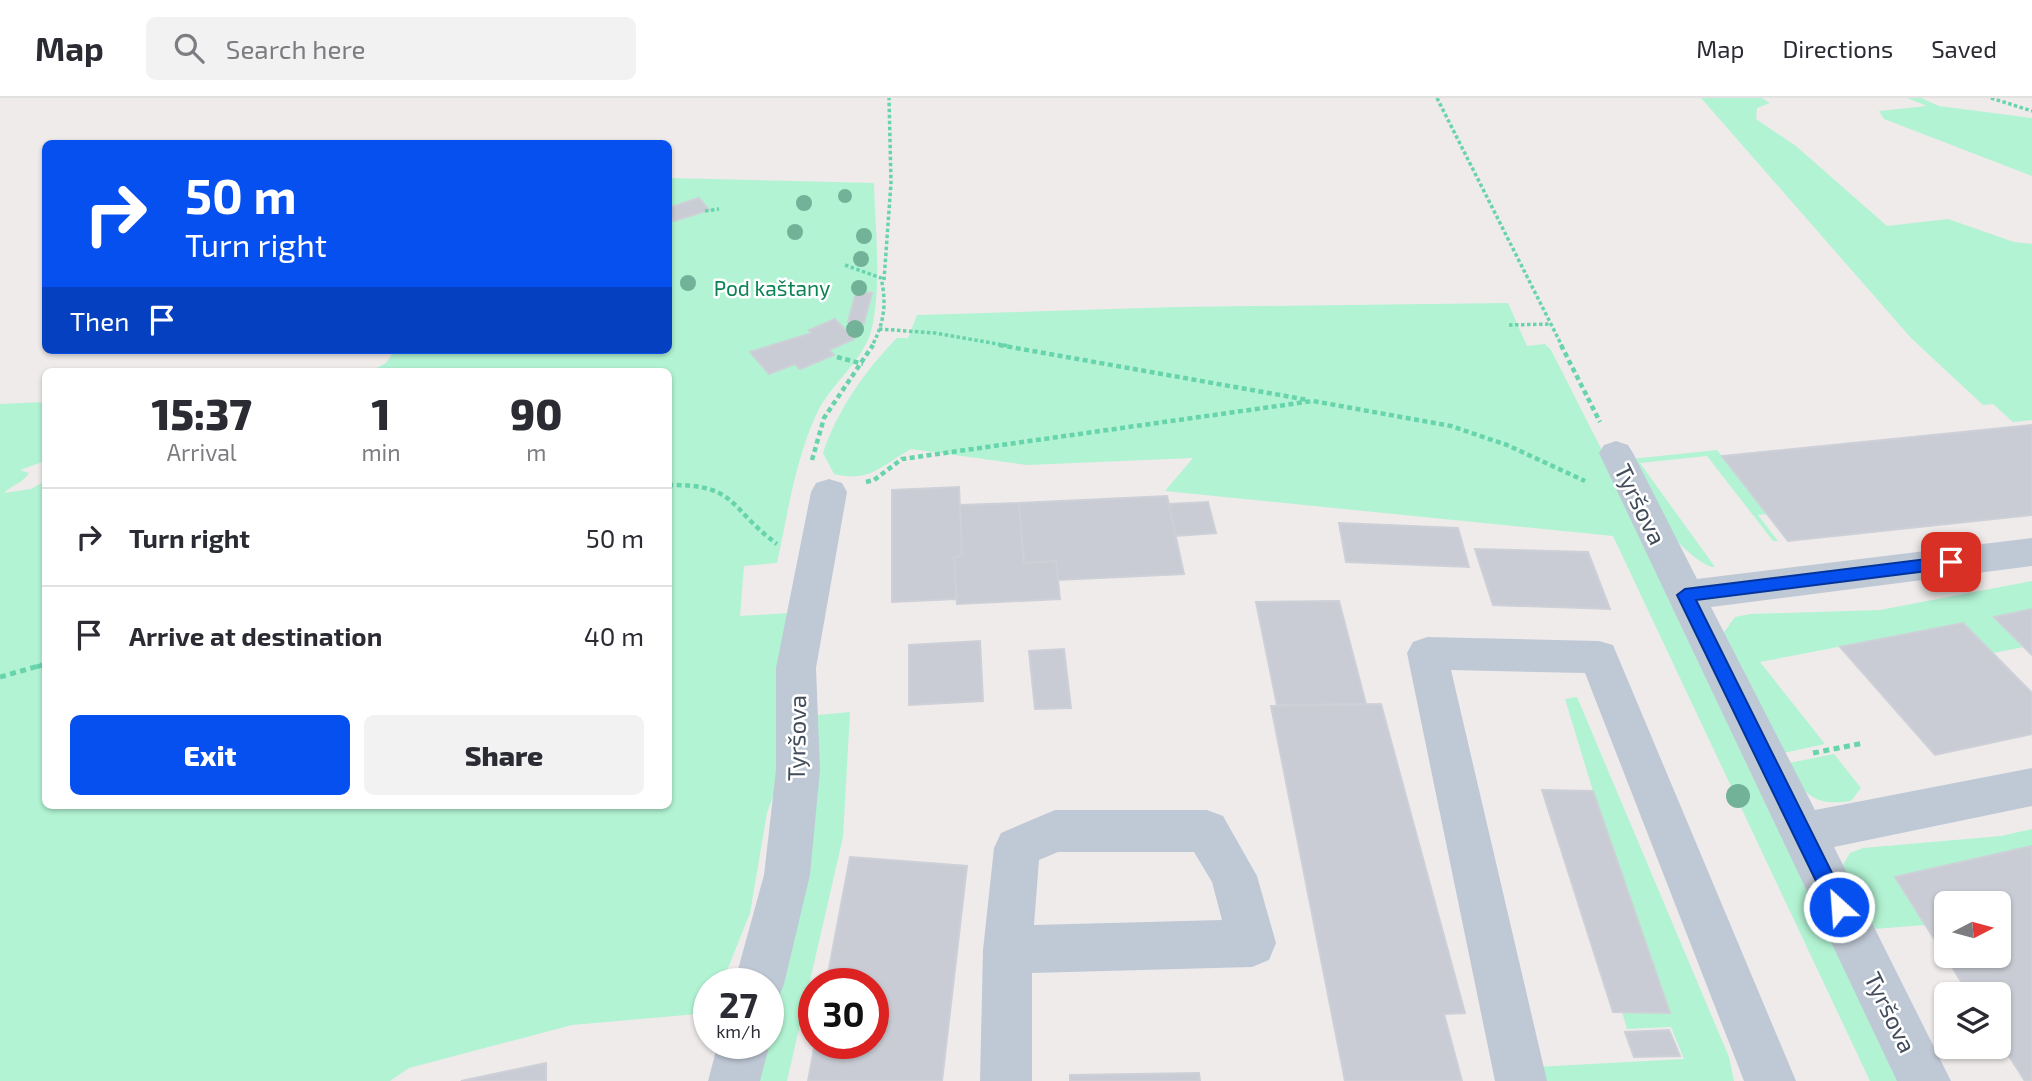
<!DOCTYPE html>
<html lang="en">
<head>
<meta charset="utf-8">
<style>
  body { margin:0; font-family:"Exo 2",sans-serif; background:#f2f2f3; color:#2b2b33; height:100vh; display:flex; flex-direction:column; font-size:26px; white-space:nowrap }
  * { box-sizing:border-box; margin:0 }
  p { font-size:23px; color:#7c7c81 }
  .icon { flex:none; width:38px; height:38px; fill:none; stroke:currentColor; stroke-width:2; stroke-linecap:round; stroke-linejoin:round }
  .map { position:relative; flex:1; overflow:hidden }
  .panel { position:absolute; left:42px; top:270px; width:630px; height:441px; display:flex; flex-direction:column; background:#fff; border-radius:10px; box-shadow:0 2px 5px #0004 }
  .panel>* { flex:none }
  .top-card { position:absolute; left:42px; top:42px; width:630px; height:214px; border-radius:10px; box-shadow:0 2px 5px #0004; background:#0550ef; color:#fff; overflow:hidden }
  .needle { width:46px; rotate:84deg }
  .buttons { position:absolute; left:1934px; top:793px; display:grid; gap:14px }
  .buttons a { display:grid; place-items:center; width:77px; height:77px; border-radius:10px; background:#fff; box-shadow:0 2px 5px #0004; font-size:35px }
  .speed { position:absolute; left:693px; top:870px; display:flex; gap:14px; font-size:35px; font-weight:700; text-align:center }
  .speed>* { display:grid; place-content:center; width:91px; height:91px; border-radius:50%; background:#fff; box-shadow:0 2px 5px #0004; line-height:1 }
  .speed small { font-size:18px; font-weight:400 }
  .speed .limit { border:10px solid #d22; background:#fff; color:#111 }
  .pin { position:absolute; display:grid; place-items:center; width:60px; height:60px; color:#fff; margin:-30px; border-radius:14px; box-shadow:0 4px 10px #0006 }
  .me { position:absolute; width:77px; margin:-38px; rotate:334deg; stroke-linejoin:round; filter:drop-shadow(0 0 5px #0008) }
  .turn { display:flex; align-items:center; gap:24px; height:147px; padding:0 28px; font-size:32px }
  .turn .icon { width:91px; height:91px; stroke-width:2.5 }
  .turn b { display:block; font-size:49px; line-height:60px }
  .then { display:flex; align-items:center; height:66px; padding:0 28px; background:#0003; gap:14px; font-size:26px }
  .eta { display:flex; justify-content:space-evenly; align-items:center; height:119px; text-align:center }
  .eta b { font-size:42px; font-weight:800; line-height:49px }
  .action { display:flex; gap:14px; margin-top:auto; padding:14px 28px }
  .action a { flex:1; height:80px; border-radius:10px; background:#0550ef; color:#fff; font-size:28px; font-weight:800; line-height:80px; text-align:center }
  .action a+a { background:#f2f2f3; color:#2b2b33 }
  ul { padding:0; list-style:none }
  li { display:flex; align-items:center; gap:21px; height:98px; padding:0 28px; border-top:2px solid #e1e1e2 }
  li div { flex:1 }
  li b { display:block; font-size:26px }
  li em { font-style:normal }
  header { display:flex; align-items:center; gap:42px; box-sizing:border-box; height:98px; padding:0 35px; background:#fff; border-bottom:2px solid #e1e1e2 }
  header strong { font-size:33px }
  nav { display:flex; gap:38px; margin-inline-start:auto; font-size:24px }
  .search { width:490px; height:63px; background:#f2f2f3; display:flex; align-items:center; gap:18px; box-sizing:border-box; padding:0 24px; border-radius:10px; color:#7c7c81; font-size:26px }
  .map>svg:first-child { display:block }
  .green { fill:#b2f3d3 }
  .building { fill:#c9ccd4; stroke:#ced0d8; stroke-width:2; fill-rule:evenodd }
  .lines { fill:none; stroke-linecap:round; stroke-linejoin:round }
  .path-far2 { stroke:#67d4ab; stroke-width:3.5; stroke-dasharray:3.5 2.5; stroke-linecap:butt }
  .path-far1 { stroke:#67d4ab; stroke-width:4.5; stroke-dasharray:5 3.5; stroke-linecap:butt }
  .path { stroke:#67d4ab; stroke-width:5; stroke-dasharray:6 4.5; stroke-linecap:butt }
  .minor { fill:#bfc9d5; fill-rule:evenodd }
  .tree { fill:#72b298 }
  .route { fill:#0550ef; stroke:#03349b; stroke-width:2 }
  .labels { text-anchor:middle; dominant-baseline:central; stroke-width:5; stroke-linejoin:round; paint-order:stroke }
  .far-park-label { font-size:21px; fill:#0c8355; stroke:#fff }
  .street-label { font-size:24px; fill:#424c5b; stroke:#fff }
</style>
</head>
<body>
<header>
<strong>Map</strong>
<div class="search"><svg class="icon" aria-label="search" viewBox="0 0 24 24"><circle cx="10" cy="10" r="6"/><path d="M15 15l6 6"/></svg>Search here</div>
<nav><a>Map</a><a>Directions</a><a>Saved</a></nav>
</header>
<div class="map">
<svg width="2032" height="983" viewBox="0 0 2032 983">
  <rect width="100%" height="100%" fill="#efebeb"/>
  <!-- green -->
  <path class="green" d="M1701,0H1762L1770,5L1757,10L1756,21L1796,48L1887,128L1948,121L2014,144L2032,146V322L2013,324L1993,306L1983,307L1911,240Z
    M1907,0H1921L1939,8L2032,20V78L1884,21L1879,13L1927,8Z
    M669,80L874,85C875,131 882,184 872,230C864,263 831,285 817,315C795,362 788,415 777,465L744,468L740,518L789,515L782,674L767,715L750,815L722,885L709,886V915L572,927L409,970L390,983H0V306L45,304V363L20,372L29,375C24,384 12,387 4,395L31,391L45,383L46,707H668V273H371L386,265L395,252H668Z
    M1508,205L1527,248L1545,246L1551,252L1614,376L1905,983H1870L1613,438L1165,393L1193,360L1027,367L911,351C882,367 870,385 834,376L823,355C837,313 865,272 897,240H908L917,217L1178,209Z
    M1717,352L1767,416L1758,417L1778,443H1773L1707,358L1640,365L1715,469H1711C1671,450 1646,401 1631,361Z
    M2032,483V511L1995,519L2024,549L1993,555L1962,525L1760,564L1825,646L1779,656L1722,537L1735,519L1750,516L1880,512Z
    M1577,599L1729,959L1734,983H1538L1535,969L1684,961L1671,929L1627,931L1622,914L1670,915L1593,693L1565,601Z
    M850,614L843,739L787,983H751L768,945V903L818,617Z
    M1834,656L1861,690L1851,703C1812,709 1805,695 1784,666Z
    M2032,731V748L1895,779L1925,827L1874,831L1841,770L1850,755L1863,750L2001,738Z"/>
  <!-- building -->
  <path class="building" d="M699,100L709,112L674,123L668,116V110Z
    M856,194L872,195L864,225L848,224Z
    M835,221L854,241L829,252L834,257L800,271L795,266L769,276L750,254L812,235L809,232Z
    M2032,327V417L1788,443L1722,358Z
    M959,389L962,458L954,459L956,501L892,504V392Z
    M1167,398L1184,476L1058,482L1056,463L1024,465L1019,405Z
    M1208,404L1216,435L1176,438L1169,406Z
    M1019,405L1024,465L1056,463L1060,501L957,506L954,459L962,458L960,407Z
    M1339,425L1458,430L1469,469L1346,464Z
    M1475,451L1588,454L1610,511L1493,507Z
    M1339,503L1366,606L1277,607L1256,504Z
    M2032,511V557L1994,519Z
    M1963,525L2032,595V636L1935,657L1840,549Z
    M980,543L983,603L909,607V547Z
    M1064,551L1071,610L1035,611L1029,553Z
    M1381,606L1465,915L1444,916L1462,983H1345L1271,608Z
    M1542,692L1593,693L1670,915L1613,914Z
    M2032,748V983H2025L1998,941V896H1969L1895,779ZM1946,805H1998V858H1946Z
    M850,759L967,768L942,983H808L815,945H873V886H826Z
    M1669,932L1680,958L1634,959L1625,934Z
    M546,965V983H461Z
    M1199,975L1200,983H1070V977Z"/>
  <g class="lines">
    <!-- path-far2 -->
    <path class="path-far2" d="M1437,0L1562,248
      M1991,0L2032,13
      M705,113L719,111
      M845,167L881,180C887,206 884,225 872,248
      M884,182L891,85L889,0
      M1509,227L1551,226
      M879,231L935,235L1009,248"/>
    <!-- path-far1 -->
    <path class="path-far1" d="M999,247L1308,302
      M1561,247L1600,324
      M837,259L863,266
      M812,362L824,320L873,247
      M866,384L874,382L902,361L1313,303L1451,328L1507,347L1585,383
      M668,387C738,386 728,410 777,446
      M36,569L46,566"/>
    <!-- path -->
    <path class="path" d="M0,579L42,567
      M1813,655L1864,645"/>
    <!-- minor -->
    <path class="minor" d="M1616,343L1628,347L1633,355L1697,481L2032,440V468L1711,509L1815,712L2032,670V708L1834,749L1951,983H1897L1599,355L1604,347Z
      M829,381L842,385L847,394L816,570L820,672L810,777L784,886L777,904L768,907V886H734L764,777L776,672V570L811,394L816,385Z
      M1427,539L1599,543L1613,547L1796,983H1744L1585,575L1451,572L1547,983H1495L1407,555L1413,544Z
      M1055,712H1207L1223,718L1257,778L1276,845L1269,862L1252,869L1032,875V983H980L983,852L994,750L1001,735ZM1058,754H1194L1212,784L1222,822L1034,827L1039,762Z
      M768,941L770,945L760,983H708L718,945H768Z"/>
  </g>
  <!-- trees -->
  <g class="tree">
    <circle cx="845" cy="98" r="7"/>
    <circle cx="804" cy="105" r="8"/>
    <circle cx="795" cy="134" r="8"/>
    <circle cx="864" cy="138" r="8"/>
    <circle cx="861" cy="161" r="8"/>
    <circle cx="688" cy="185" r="8"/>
    <circle cx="859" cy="190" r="8"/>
    <circle cx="855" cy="231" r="9"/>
    <circle cx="1738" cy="698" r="12"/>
  </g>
  <!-- route -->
  <path class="route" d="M1951,458L1958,464L1951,470L1696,502L1846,803L1849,809L1846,816L1839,819L1832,816L1677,497L1685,491Z"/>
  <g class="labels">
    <!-- far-park labels -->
    <g class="far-park-label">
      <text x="772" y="189">Pod kaštany</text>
    </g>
    <!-- street labels -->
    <g class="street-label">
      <text transform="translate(1641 406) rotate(64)">Tyršova</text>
      <text transform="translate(796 640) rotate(-89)">Tyršova</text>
      <text transform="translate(1891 914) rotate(64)">Tyršova</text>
    </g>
  </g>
</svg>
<div class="buttons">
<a><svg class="needle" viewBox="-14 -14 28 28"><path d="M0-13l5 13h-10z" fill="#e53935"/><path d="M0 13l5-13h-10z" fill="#7c7c81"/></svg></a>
<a><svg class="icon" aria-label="layers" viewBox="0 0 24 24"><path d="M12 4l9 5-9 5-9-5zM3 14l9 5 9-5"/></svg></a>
</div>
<div class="speed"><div>27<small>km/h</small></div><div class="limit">30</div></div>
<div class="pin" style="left:1951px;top:464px;background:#d93025"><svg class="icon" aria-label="arrive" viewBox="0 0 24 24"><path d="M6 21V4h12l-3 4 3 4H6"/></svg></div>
<svg class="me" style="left:1839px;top:809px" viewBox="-20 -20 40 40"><circle r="17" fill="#0550ef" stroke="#fff" stroke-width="3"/><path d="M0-11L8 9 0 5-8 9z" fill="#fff"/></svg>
<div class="top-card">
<div class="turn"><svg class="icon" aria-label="right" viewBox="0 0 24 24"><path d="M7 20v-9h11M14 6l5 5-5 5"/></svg><div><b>50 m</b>Turn right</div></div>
<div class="then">Then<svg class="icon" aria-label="arrive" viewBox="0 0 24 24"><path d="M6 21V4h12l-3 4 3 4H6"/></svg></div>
</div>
<section class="panel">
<div class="eta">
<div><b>15:37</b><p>Arrival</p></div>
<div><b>1</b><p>min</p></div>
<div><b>90</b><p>m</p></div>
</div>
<ul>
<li><svg class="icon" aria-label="right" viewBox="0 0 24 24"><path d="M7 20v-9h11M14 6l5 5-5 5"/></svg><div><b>Turn right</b></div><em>50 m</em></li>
<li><svg class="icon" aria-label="arrive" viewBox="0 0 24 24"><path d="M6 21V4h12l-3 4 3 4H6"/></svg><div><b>Arrive at destination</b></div><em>40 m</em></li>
</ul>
<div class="action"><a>Exit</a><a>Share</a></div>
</section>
</div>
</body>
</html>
